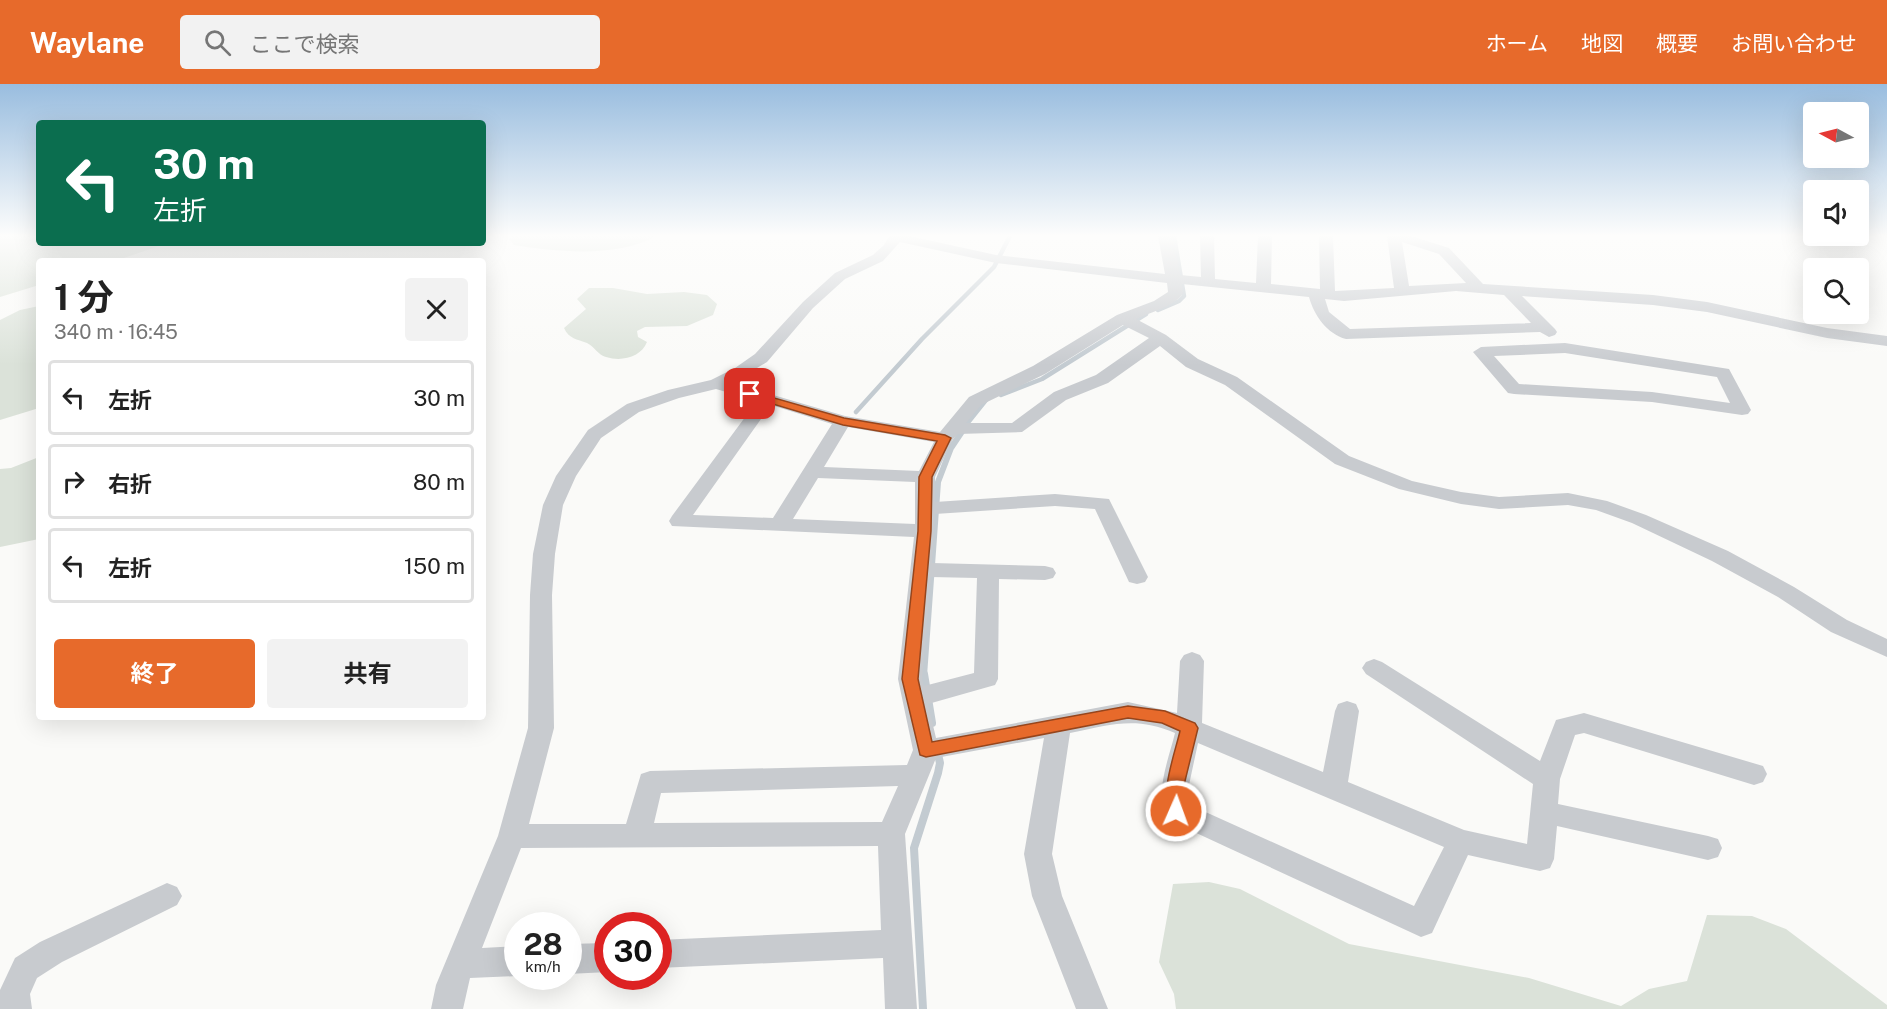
<!DOCTYPE html>
<html lang="ja">
<head>
<meta charset="utf-8">
<style>
  body { margin:0; font-family:"Public Sans","Noto Sans JP",sans-serif; background:#f2f2f2; color:#222; height:100vh; display:flex; flex-direction:column; font-size:22px; white-space:nowrap }
  * { box-sizing:border-box; margin:0 }
  p { font-size:20px; color:#767676 }
  .icon { flex:none; width:33px; height:33px; fill:none; stroke:currentColor; stroke-width:2; stroke-linecap:round; stroke-linejoin:round }
  .map { position:relative; flex:1; overflow:hidden }
  .side { position:absolute; left:36px; top:174px; width:450px; height:462px; display:flex; flex-direction:column; background:#fff; border-radius:6px; box-shadow:0 6px 24px #0002 }
  .side>* { flex:none }
  .hud { position:absolute; left:36px; top:36px; width:450px; height:126px; border-radius:6px; box-shadow:0 6px 24px #0002; background:#0b6e4f; color:#fff; overflow:hidden }
  .needle { width:39px; rotate:277deg }
  .buttons { position:absolute; left:1803px; top:18px; display:grid; gap:12px }
  .buttons a { display:grid; place-items:center; width:66px; height:66px; border-radius:6px; background:#fff; box-shadow:0 6px 24px #0002; font-size:30px }
  .speed { position:absolute; left:504px; top:828px; display:flex; gap:12px; font-size:30px; font-weight:700; text-align:center }
  .speed>* { display:grid; place-content:center; width:78px; height:78px; border-radius:50%; background:#fff; box-shadow:0 6px 24px #0002; line-height:1 }
  .speed small { font-size:15px; font-weight:400 }
  .speed .limit { border:9px solid #d22; background:#fff; color:#111 }
  .pin { position:absolute; display:grid; place-items:center; width:51px; height:51px; color:#fff; margin:-26px; border-radius:12px; box-shadow:0 3px 9px #0006 }
  .me { position:absolute; width:66px; margin:-33px; rotate:2deg; stroke-linejoin:round; filter:drop-shadow(0 0 4px #0008) }
  .turn { display:flex; align-items:center; gap:21px; height:126px; padding:0 18px; font-size:27px }
  .turn .icon { width:78px; height:78px; stroke-width:2.5 }
  .turn b { display:block; font-size:42px; line-height:51px }
  .round { display:grid; place-items:center; flex:none; width:63px; height:63px; border-radius:6px; background:#f2f2f2 }
  .summary { display:flex; align-items:center; justify-content:space-between; height:102px; padding:0 18px }
  h1 { font-size:36px; font-weight:700; line-height:45px }
  .primary-button { display:flex; gap:12px; margin-top:auto; padding:12px 18px }
  .primary-button a { flex:1; height:69px; border-radius:6px; background:#e76a2b; color:#fff; font-size:24px; font-weight:700; line-height:69px; text-align:center }
  .primary-button a+a { background:#f2f2f2; color:#222 }
  ul { padding:0; list-style:none }
  li { display:flex; align-items:center; gap:18px; height:75px; margin:0 12px 9px; padding:0 6px; border:3px solid #e0e0e0; border-radius:6px }
  li div { flex:1 }
  li b { display:block; font-size:22px }
  li em { font-style:normal }
  header { display:flex; align-items:center; gap:36px; box-sizing:border-box; height:84px; padding:0 30px; background:#e76a2b; color:#fff }
  header strong { font-size:28px }
  nav { display:flex; gap:33px; margin-inline-start:auto; font-size:21px }
  .search { width:420px; height:54px; background:#f2f2f2; display:flex; align-items:center; gap:15px; box-sizing:border-box; padding:0 21px; border-radius:6px; color:#767676; font-size:22px }
  .map>svg:first-child { display:block }
  .green { fill:#dbe2d9 }
  .lines { fill:none; stroke-linecap:round; stroke-linejoin:round }
  .stream-far2 { stroke:#c3cbd1; stroke-width:4.5 }
  .stream-far1 { stroke:#c3cbd1; stroke-width:6 }
  .stream { stroke:#c3cbd1; stroke-width:8 }
  .minor { fill:#c8cbcf; fill-rule:evenodd }
  .route { fill:#e76a2b; stroke:#96451c; stroke-width:1.5 }
</style>
</head>
<body>
<header>
<strong>Waylane</strong>
<div class="search"><svg class="icon" aria-label="search" viewBox="0 0 24 24"><circle cx="10" cy="10" r="6"/><path d="M15 15l6 6"/></svg>ここで検索</div>
<nav><a>ホーム</a><a>地図</a><a>概要</a><a>お問い合わせ</a></nav>
</header>
<div class="map">
<svg width="1887" height="925" viewBox="0 0 1887 925">
  <rect width="100%" height="100%" fill="#fafaf8"/>
  <!-- green -->
  <path class="green" d="M0,152H39V159H168L115,177H39V201L0,213Z
    M513,152H656C618,174 557,168 514,161L509,155Z
    M589,204H613L647,210L684,208L707,211L717,220L713,231L687,242L645,243L637,247L638,253L647,258C641,273 622,278 606,273C598,271 594,262 587,259C577,255 569,255 564,244L586,225L577,215Z
    M39,222V324L0,336V236L20,226Z
    M39,373V455L0,463V385L11,384Z
    M1209,798L1240,805L1349,860L1529,894L1621,922L1649,905L1687,897L1707,831L1752,832L1786,845L1887,921V925H1176L1174,910L1159,878L1173,800Z"/>
  <g class="lines">
    <!-- stream-far2 -->
    <path class="stream-far2" d="M1158,226L1179,217L1184,212L1174,152
      M1001,311L1042,295L1146,230
      M856,328L922,255L994,183L1010,152
      M966,341L986,316"/>
    <!-- stream-far1 -->
    <path class="stream-far1" d="M924,592L938,398L951,364L967,340"/>
    <!-- stream -->
    <path class="stream" d="M924,590L932,639
      M923,925L914,764L938,689L940,679L937,666"/>
    <!-- minor -->
    <path class="minor" d="M889,152H909L996,171L1165,190L1158,152H1172L1180,191L1201,193L1200,152H1214L1215,195L1256,199L1258,152H1272L1271,200L1320,205L1319,152H1333L1335,207L1394,204L1387,152H1411L1449,164L1483,200L1653,211L1707,218L1827,244L1887,252V262L1827,254L1707,228L1653,221L1522,212L1555,245L1557,248L1555,251L1549,253L1540,248L1346,255C1327,250 1314,231 1309,213L1182,200L1183,210C1172,223 1151,228 1136,235L1166,251L1198,275L1237,293L1349,372L1412,397L1461,408L1499,413L1568,409L1607,417L1646,431L1728,467L1794,503L1847,536L1887,555V573L1831,548L1778,513L1712,477L1632,439L1596,426L1568,421L1499,425L1461,420L1399,405L1335,380L1225,301L1186,283L1160,262L1108,299L1066,316L1022,348L958,350L953,355L935,393V418L1055,410L1109,415L1148,493L1145,498L1137,500L1129,498L1095,425L1055,422L935,430L932,479L1045,482L1053,484L1056,489L1053,494L1045,496L999,495L998,595L995,601L928,620L936,654L1128,618L1177,629L1180,577L1184,571L1192,568L1200,571L1204,577L1202,639L1323,688L1335,627L1338,620L1347,617L1356,620L1359,627L1348,698L1464,746L1527,760L1533,700L1366,590L1362,584L1366,578L1374,575L1382,578L1540,677L1556,636L1584,629L1763,682L1767,690L1763,698L1754,701L1584,649L1575,651L1560,695L1558,720L1708,752L1718,755L1722,764L1718,773L1708,776L1557,742L1554,775L1550,784L1540,787L1468,771L1432,849L1421,853L1166,735C1154,710 1169,674 1175,649C1135,632 1111,641 1070,649L1052,770L1062,812L1108,925H1076L1032,812L1024,770L1044,654L936,674L905,750L917,925H885L883,874L658,884V856L881,846L878,762L521,764L482,864L518,862V892L470,894L463,925H431L436,901L498,752L528,644L530,511L533,470L543,421L556,392L588,346L627,320L668,306L711,296L735,284L755,270L803,218L835,189L873,171L884,161ZM900,158L996,179L1167,199L1168,208L1154,217L1117,231L1033,282L969,313L940,348L845,332L732,299L767,278L813,224L845,195L883,177ZM1402,158L1439,170L1466,199L1409,202ZM1456,207L1504,211L1531,239L1350,245L1329,228L1325,215L1344,217ZM1123,241L1149,254L1096,291L1054,308L1012,339H966L981,321L1045,290ZM716,305L757,317L672,432L669,437L672,442L914,453L898,595L913,666L907,681L650,687L641,690L626,740H529L554,644L552,511L555,470L563,421L576,392L601,354L639,328L679,314ZM771,321L832,340L773,434L693,431ZM848,343L934,358L919,387L824,383ZM818,394L915,398V440L793,435ZM931,493L977,494L974,589L924,602L922,595ZM1198,659L1444,763L1414,822L1190,721L1189,701ZM898,702L882,738L654,739L661,709Z
      M1565,259L1729,285L1751,326L1748,330L1742,331L1652,318L1514,310L1508,309L1473,268L1481,263ZM1565,269L1717,293L1730,319L1652,308L1519,300L1494,272Z
      M167,799L177,803L182,812L177,821L62,878L37,894L30,910L32,925H0V906L15,874L40,858Z
      M608,859V888L568,890V860Z"/>
  </g>
  <!-- sky -->
  <linearGradient id="sky" x2="0" y2="1"><stop stop-color="#99bddf"/><stop offset="0.54" stop-color="#fdfdfc"/><stop offset="1" stop-color="#fdfdfc" stop-opacity="0"/></linearGradient>
  <rect width="1887" height="281" fill="url(#sky)"/>
  <!-- route -->
  <path class="route" d="M750,307L844,334L945,351L951,354L932,393L931,447L918,595L932,658L1128,622L1165,627L1195,639L1198,644L1184,701L1185,727L1182,732L1176,734L1170,732C1159,711 1175,669 1180,647L1162,639L1128,634L926,673L920,671L902,595L918,447L919,393L937,357L843,341L746,312L745,310Z"/>
</svg>
<div class="buttons">
<a><svg class="needle" viewBox="-14 -14 28 28"><path d="M0-13l5 13h-10z" fill="#e53935"/><path d="M0 13l5-13h-10z" fill="#767676"/></svg></a>
<a><svg class="icon" aria-label="sound" viewBox="0 0 24 24"><path d="M4 9h4l5-4v14l-5-4H4zM17 9q2 3 0 6"/></svg></a>
<a><svg class="icon" aria-label="search" viewBox="0 0 24 24"><circle cx="10" cy="10" r="6"/><path d="M15 15l6 6"/></svg></a>
</div>
<div class="speed"><div>28<small>km/h</small></div><div class="limit">30</div></div>
<div class="pin" style="left:750px;top:310px;background:#d93025"><svg class="icon" aria-label="arrive" viewBox="0 0 24 24"><path d="M6 21V4h12l-3 4 3 4H6"/></svg></div>
<svg class="me" style="left:1176px;top:727px" viewBox="-20 -20 40 40"><circle r="17" fill="#e76a2b" stroke="#fff" stroke-width="3"/><path d="M0-11L8 9 0 5-8 9z" fill="#fff"/></svg>
<div class="hud">
<div class="turn"><svg class="icon" aria-label="left" viewBox="0 0 24 24"><path d="M17 20v-9H6M10 6l-5 5 5 5"/></svg><div><b>30 m</b>左折</div></div>
</div>
<section class="side">
<div class="summary"><div><h1>1 分</h1><p>340 m · 16:45</p></div><a class="round"><svg class="icon" aria-label="close" viewBox="0 0 24 24"><path d="M6 6l12 12M18 6L6 18"/></svg></a></div>
<ul>
<li><svg class="icon" aria-label="left" viewBox="0 0 24 24"><path d="M17 20v-9H6M10 6l-5 5 5 5"/></svg><div><b>左折</b></div><em>30 m</em></li>
<li><svg class="icon" aria-label="right" viewBox="0 0 24 24"><path d="M7 20v-9h11M14 6l5 5-5 5"/></svg><div><b>右折</b></div><em>80 m</em></li>
<li><svg class="icon" aria-label="left" viewBox="0 0 24 24"><path d="M17 20v-9H6M10 6l-5 5 5 5"/></svg><div><b>左折</b></div><em>150 m</em></li>
</ul>
<div class="primary-button"><a>終了</a><a>共有</a></div>
</section>
</div>
</body>
</html>
